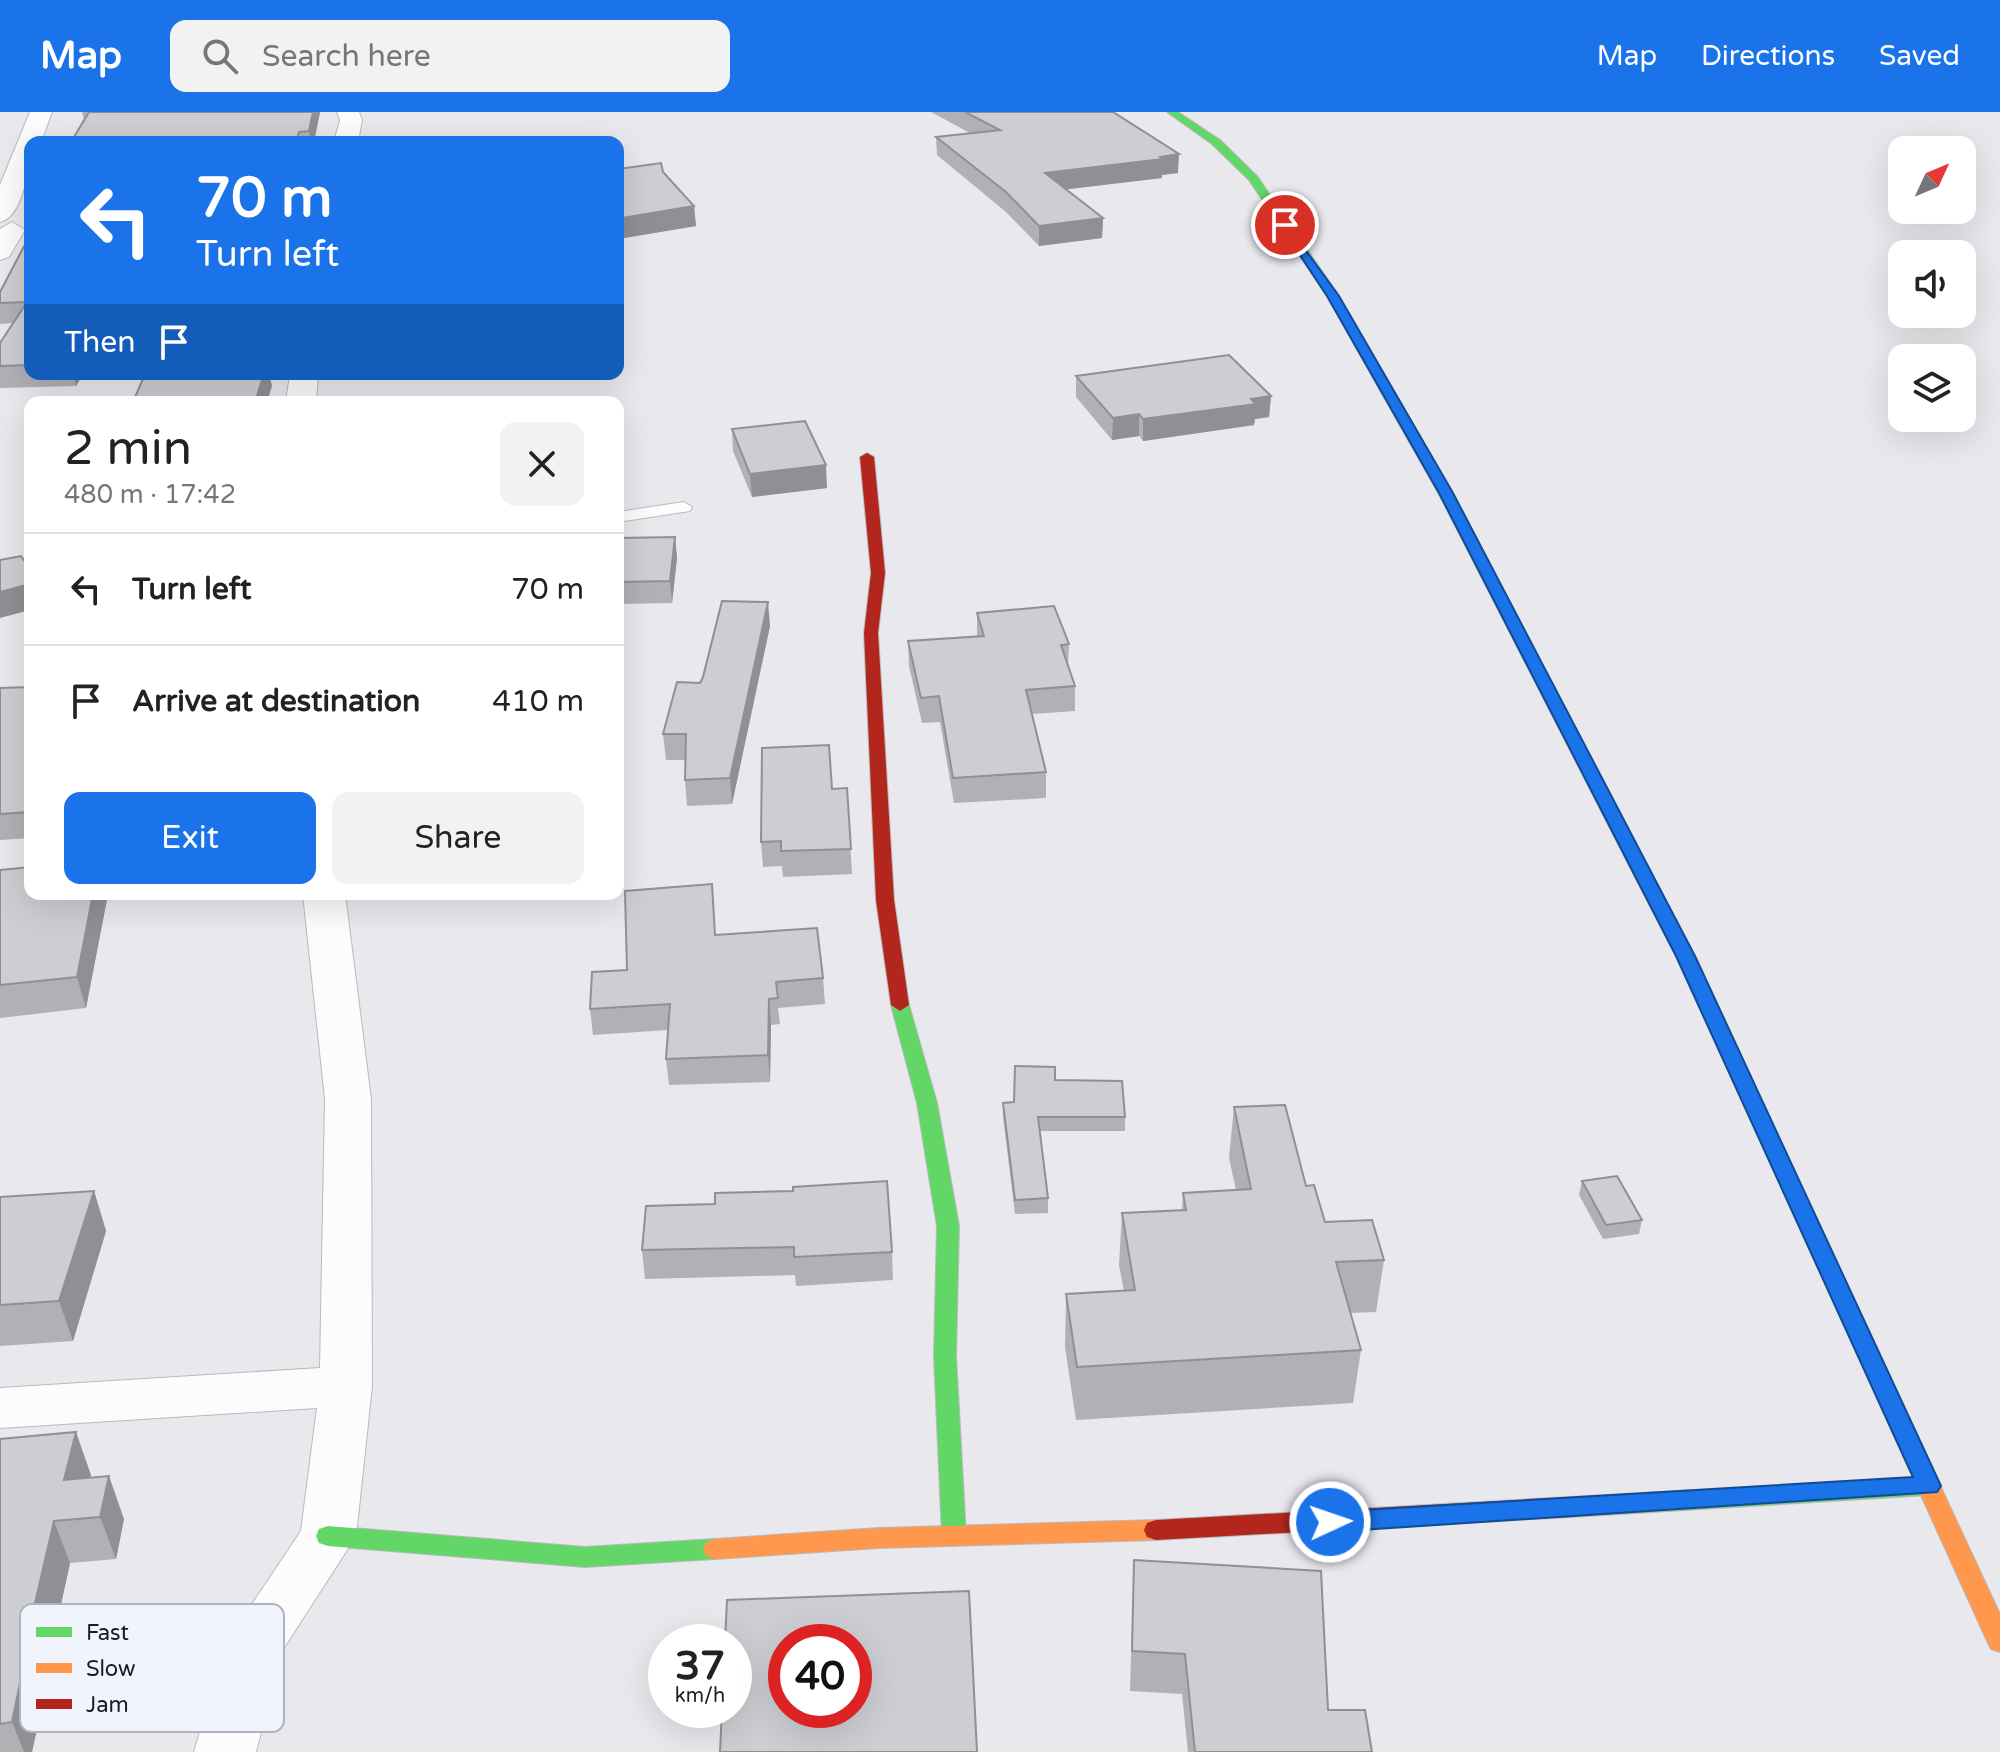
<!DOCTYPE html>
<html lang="en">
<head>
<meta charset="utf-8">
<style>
  body { margin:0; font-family:"Varela Round",sans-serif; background:#f2f2f2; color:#222; height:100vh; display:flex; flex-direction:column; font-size:30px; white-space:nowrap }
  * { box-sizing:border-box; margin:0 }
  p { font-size:26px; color:#767676 }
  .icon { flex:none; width:44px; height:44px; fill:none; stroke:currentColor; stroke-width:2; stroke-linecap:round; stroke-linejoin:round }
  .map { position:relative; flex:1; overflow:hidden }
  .sheet { position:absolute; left:24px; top:284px; width:600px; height:504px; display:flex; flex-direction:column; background:#fff; border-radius:16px; box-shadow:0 8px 32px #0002 }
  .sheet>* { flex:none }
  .guide { position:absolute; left:24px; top:24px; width:600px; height:244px; border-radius:16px; box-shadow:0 8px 32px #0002; background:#1a73e8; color:#fff; overflow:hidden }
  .needle { width:52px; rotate:46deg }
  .fabs { position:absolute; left:1888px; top:24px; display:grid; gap:16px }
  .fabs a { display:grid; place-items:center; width:88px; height:88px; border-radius:16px; background:#fff; box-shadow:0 8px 32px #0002; font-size:40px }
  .speed { position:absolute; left:648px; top:1512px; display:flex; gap:16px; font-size:40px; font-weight:700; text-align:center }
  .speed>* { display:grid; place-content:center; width:104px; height:104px; border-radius:50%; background:#fff; box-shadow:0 8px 32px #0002; line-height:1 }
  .speed small { font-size:20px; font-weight:400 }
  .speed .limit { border:12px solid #d22; background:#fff; color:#111 }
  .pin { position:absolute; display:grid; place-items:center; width:68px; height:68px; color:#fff; margin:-34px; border:4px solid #fff; border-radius:50%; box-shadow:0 2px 8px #0007 }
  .me { position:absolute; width:88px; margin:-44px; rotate:87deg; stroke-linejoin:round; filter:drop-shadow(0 0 6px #0008) }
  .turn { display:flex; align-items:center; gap:28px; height:168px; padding:0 40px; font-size:36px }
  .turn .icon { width:104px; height:104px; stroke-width:2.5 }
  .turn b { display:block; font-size:56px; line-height:68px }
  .then { display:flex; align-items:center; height:76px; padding:0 40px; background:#0003; gap:16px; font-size:30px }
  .round { display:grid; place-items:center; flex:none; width:84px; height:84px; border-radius:16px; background:#f2f2f2 }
  .summary { display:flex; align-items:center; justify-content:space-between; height:136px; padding:0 40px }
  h1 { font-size:48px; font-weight:600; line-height:60px }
  .action { display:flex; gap:16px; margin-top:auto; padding:16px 40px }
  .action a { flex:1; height:92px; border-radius:16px; background:#1a73e8; color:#fff; font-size:32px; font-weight:600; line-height:92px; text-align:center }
  .action a+a { background:#f2f2f2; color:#222 }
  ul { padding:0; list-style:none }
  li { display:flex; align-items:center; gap:24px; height:112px; padding:0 40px; border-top:2px solid #e0e0e0 }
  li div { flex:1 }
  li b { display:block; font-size:30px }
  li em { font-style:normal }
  header { display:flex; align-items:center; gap:48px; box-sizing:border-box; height:112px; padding:0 40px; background:#1a73e8; color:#fff }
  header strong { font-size:38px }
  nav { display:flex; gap:44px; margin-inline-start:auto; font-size:28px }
  .search { width:560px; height:72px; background:#f2f2f2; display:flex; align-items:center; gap:20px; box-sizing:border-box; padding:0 28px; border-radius:16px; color:#767676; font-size:30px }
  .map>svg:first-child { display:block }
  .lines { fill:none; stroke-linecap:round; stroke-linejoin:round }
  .lane-casing { stroke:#bababe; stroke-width:2 }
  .street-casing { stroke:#bababe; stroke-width:2 }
  .fast-casing { stroke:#bababe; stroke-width:2 }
  .slow-casing { stroke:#bababe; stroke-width:2 }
  .jam-casing { stroke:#bababe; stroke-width:2 }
  .lane { fill:#fcfcfc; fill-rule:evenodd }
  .street { fill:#fcfcfc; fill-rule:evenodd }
  .fast { fill:#63d668; fill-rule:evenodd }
  .slow { fill:#ff974d; fill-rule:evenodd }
  .jam { fill:#b3261e; fill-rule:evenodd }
  .wall { fill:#afb1b5 }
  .shaded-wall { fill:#8f9093 }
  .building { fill:#ccced2; stroke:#8f9093; stroke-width:2; fill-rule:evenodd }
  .route { fill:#1a73e8; stroke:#114b97; stroke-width:2 }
  .key { fill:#f2f4fd; stroke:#b2b3ba; stroke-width:2 }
  .key-label { font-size:22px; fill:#1b1c1f }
</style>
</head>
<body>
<header>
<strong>Map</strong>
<div class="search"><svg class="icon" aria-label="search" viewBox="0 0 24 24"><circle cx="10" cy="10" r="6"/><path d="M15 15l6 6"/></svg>Search here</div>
<nav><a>Map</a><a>Directions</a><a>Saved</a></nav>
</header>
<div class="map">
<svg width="2000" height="1640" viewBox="0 0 2000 1640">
  <rect width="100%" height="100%" fill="#e8e8ed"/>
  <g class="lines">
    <!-- lane casing -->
    <g class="lane-casing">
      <path id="lane" d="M684,390L692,395L690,399L618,410V400Z"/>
    </g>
    <!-- street casing -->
    <g class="street-casing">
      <path id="street" d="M30,0H52L41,30H30C30,51 24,105 0,110V73Z
        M337,0H359L362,8L358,30H334L340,8Z
        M12,110L25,118L9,145L0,148V117Z
        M290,262H318L316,290H286Z
        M303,782H345L371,987L372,1274L356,1424L282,1539L256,1640H194L226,1531L301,1419L317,1296L0,1316V1276L320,1256L325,987Z"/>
    </g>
    <!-- fast casing -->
    <g class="fast-casing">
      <path id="fast" d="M1167,0H1178L1220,28L1257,64L1339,184L1455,386L1453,389H1443L1441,386L1327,184L1249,68L1212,32Z
        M1644,760L1653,765L1694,844L1809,1092L1806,1097H1792L1789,1092L1676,844L1635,765Z
        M900,887L909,893L937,991L959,1114L956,1244L966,1424L963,1431L954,1434L945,1431L942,1424L934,1244L937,1114L917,991L891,893Z
        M1929,1365L1937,1367L1941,1374L1937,1381L1929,1383L1570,1405L1562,1402L1558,1395L1562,1388L1570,1385Z
        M328,1414L585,1435L715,1427L724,1430L727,1437L724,1444L715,1447L585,1455L328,1434L319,1431L316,1424L319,1417Z"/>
    </g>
    <!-- slow casing -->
    <g class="slow-casing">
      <path id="slow" d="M1448,382L1455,386L1653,765L1650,769H1638L1635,765L1441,386Z
        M1799,1085L1806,1087L1809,1092L2000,1502V1540L1991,1537L1987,1529L1789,1092L1792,1087Z
        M1156,1408L1165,1411L1168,1418L1165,1425L1156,1428L879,1436L715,1447L706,1444L703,1437L706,1430L715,1427L879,1416Z"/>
    </g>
    <!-- jam casing -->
    <g class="jam-casing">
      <path id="jam" d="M867,341L874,345L885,461L878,521L894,788L909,893L900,899L891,893L876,788L864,521L871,461L860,345Z
        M1570,1385L1578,1388L1582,1395L1578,1402L1570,1405L1156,1428L1147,1425L1144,1418L1147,1411L1156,1408Z"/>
    </g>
    <!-- lane -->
    <use href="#lane" class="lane"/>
    <!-- street -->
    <use href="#street" class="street"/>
    <!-- fast -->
    <use href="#fast" class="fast"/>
    <!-- slow -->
    <use href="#slow" class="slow"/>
    <!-- jam -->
    <use href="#jam" class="jam"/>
  </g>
  <!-- wall -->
  <path class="wall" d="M82,0H320L314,30H71L84,8Z
    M931,0H1113L1178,61L1162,63V66L1066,77L1103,106L1102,126L1039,134L1006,100L937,43L936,25L970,21Z
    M618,57L663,60L694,94L696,114L624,126L618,119Z
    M30,102V262H83L76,274L0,276V231L13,211L0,212V180L29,124L26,113Z
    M1076,264L1271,284L1269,305L1255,307L1254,313L1143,329L1139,324L1112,328L1076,285Z
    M732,317L827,376L752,385L733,339Z
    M675,425L677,446L672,491L618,492V426Z
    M977,501L1069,532L1068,554L1075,574V599L1032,602L1046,660V686L954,691L940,610L922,611L909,554L908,529L977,524Z
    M770,514L732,692L687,694L685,668L686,648H666L663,622L700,571Z
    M30,575V726L0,728V576Z
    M847,676L852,762L783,765L782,754L763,755L761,730L832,677Z
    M0,758L108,782L86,896L0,906Z
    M716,823L823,866L825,892L778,896L780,912L771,913L770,970L669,973L666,947L668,918L593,923L590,897L627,858Z
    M1055,968L1125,1005V1019H1040L1048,1086V1101L1015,1102L1003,1005V991L1014,990Z
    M1234,995L1306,1074L1325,1110L1384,1148L1376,1200L1350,1201L1361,1238L1353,1291L1076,1308L1065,1235L1066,1182L1124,1179L1119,1153L1122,1101L1182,1098L1183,1081L1236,1078L1229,1046Z
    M1582,1069L1642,1108L1639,1122L1603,1127L1579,1083Z
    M94,1079L106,1119L73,1229L0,1234V1085Z
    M646,1094L892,1140L893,1168L796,1174L795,1163L645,1167L642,1138Z
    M0,1327L91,1363L90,1366L124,1407L116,1447L70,1451L42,1580L44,1585L32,1640H0Z
    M1134,1448L1328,1598L1372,1640H1188L1182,1582L1130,1579Z"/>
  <!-- shaded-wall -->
  <path class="shaded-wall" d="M313,0H320L314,30H311L309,19Z
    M1179,42L1178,61L1162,63V66L1045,80V61Z
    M694,94L696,114L624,126L622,106Z
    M1103,106L1102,126L1039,134V114Z
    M73,262H83L76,274Z
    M264,262H269L272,274L267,290H255Z
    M1271,284L1269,305L1255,307L1254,313L1143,329V307L1251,287Z
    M1139,302V324L1112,328L1113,306Z
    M826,353L827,376L752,385L750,362Z
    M675,425L677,446L672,491L670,469Z
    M30,472V498L0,506V480Z
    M768,490L770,514L732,692L730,666Z
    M93,782H108L86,896L77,865Z
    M769,887L771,913L770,970L768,943Z
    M94,1079L106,1119L73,1229L59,1189Z
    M76,1320L91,1363L80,1406L64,1368Z
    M109,1364L124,1407L116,1447L100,1405Z
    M54,1409L70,1451L42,1580L44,1585L32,1640H24L12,1610L23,1543Z"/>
  <!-- building -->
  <path class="building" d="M89,0H313L309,19L299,20L296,30H71Z
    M965,0H1113L1179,42L1160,45L1163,47L1045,61L1103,106L1039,114L1006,80L936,25L1000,18Z
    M661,51L663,60L694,94L622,106L618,102V57Z
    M30,102V112L26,113Z
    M30,123V253L0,254V231L27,190L0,191V180Z
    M1229,243L1271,284L1251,287L1256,292L1143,307L1139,302L1113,306L1076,264Z
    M145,262H264L255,290H133Z
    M805,309L826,353L750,362L732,317Z
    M675,425L670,469L618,470V426Z
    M21,444L30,457V472L0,480V448Z
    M722,489L768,490L730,666L685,668L686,622H663L677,570L700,571L703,565Z
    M1054,494L1069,532L1061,533L1075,574L1026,578L1046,660L953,666L939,584L921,586L908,529L984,524L977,501Z
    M30,575V700L0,702V576Z
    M829,633L832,677L847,676L851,737L781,739V729L761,730L762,636Z
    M30,755V782H93L77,865L0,873V758Z
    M712,772L715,823L817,816L823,866L776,870L778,886L769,887L768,943L666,947L670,892L590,897L592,860L627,858L625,779Z
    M1015,954L1055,955V968L1122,969L1125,1005H1038L1048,1086L1015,1088L1003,991L1014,990Z
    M1285,993L1306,1074L1314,1073L1325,1110L1372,1108L1384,1148L1336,1150L1361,1238L1077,1255L1066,1182L1135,1178L1122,1101L1186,1098L1183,1081L1251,1077L1234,995Z
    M1617,1064L1642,1108L1606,1113L1582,1069Z
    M887,1069L892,1140L794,1145V1135L642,1138L646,1094L715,1092V1081L793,1079V1075Z
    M94,1079L59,1189L0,1193V1085Z
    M76,1320L64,1368L109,1364L100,1405L54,1409L23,1543L26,1542L12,1610L0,1612V1327Z
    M1134,1448L1321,1459L1328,1598H1365L1372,1640H1195L1185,1542L1132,1539Z
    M969,1479L977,1640H720L722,1598H734V1530H725L727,1488ZM786,1530H854V1598H786Z"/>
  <!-- route -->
  <path class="route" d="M1285,110L1339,184L1453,381L1695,844L1941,1374L1937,1380L1330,1420L1322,1417L1318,1410L1322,1403L1330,1400L1913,1365L1676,844L1439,381L1327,184L1280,113Z"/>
  <!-- legend -->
  <rect x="20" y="1492" width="264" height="128" rx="12" class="key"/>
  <rect x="36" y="1515" width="36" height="10" fill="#63d668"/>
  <rect x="36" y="1551" width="36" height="10" fill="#ff974d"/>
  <rect x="36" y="1587" width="36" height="10" fill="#b3261e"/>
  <g class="key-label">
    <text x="86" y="1528">Fast</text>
    <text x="86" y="1564">Slow</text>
    <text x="86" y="1600">Jam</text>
  </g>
</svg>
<div class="fabs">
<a><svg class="needle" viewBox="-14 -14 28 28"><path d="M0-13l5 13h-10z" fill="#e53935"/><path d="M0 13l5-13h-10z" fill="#767676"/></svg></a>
<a><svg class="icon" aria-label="sound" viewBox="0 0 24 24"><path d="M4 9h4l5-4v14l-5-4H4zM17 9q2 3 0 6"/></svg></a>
<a><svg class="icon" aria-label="layers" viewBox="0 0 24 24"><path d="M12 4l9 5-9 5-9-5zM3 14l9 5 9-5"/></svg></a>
</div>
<div class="speed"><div>37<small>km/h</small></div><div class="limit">40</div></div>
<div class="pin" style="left:1285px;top:113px;background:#d93025"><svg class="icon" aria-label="arrive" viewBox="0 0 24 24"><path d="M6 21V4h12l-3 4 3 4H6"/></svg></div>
<svg class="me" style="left:1330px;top:1410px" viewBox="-20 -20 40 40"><circle r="17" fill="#1a73e8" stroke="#fff" stroke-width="3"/><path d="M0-11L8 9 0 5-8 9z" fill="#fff"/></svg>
<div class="guide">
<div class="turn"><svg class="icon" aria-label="left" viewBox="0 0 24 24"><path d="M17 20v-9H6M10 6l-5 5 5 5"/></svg><div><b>70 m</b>Turn left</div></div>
<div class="then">Then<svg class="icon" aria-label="arrive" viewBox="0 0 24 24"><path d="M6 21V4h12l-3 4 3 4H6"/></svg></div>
</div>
<section class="sheet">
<div class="summary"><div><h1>2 min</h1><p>480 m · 17:42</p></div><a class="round"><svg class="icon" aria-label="close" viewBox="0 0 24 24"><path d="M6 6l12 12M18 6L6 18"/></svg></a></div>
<ul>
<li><svg class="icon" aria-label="left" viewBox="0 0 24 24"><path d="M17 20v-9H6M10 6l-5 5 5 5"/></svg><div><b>Turn left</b></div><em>70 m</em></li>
<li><svg class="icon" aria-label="arrive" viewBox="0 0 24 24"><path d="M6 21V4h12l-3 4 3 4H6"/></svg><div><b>Arrive at destination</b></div><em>410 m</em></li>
</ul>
<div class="action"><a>Exit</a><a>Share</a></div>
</section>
</div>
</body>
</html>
